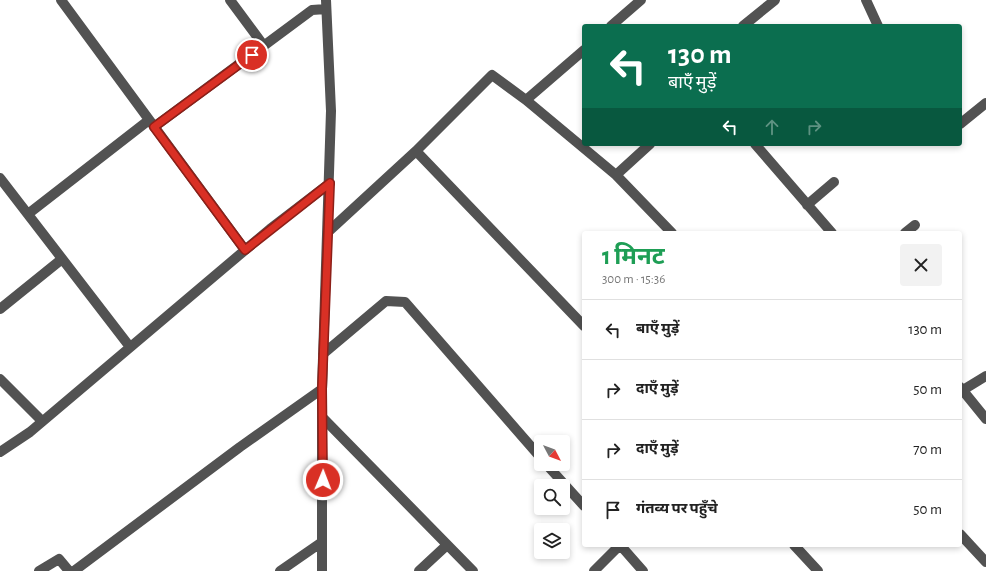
<!DOCTYPE html>
<html lang="hi">
<head>
<meta charset="utf-8">
<style>
  body { margin:0; font-family:"Alegreya Sans","Noto Sans Devanagari",sans-serif; background:#f2f2f2; color:#222; height:100vh; display:flex; flex-direction:column; font-size:15px; white-space:nowrap }
  * { box-sizing:border-box; margin:0 }
  p { font-size:13px; color:#767676 }
  .icon { flex:none; width:22px; height:22px; fill:none; stroke:currentColor; stroke-width:2; stroke-linecap:round; stroke-linejoin:round }
  .map { position:relative; flex:1; overflow:hidden }
  .panel { position:absolute; left:582px; top:231px; width:380px; height:316px; display:flex; flex-direction:column; background:#fff; border-radius:4px; box-shadow:0 2px 6px #0003 }
  .panel>* { flex:none }
  .banner { position:absolute; left:582px; top:24px; width:380px; height:122px; border-radius:4px; box-shadow:0 2px 6px #0003; background:#0b6e4f; color:#fff; overflow:hidden }
  .needle { width:26px; rotate:131deg }
  .controls { position:absolute; left:534px; top:435px; display:grid; gap:8px }
  .controls a { display:grid; place-items:center; width:36px; height:36px; border-radius:4px; background:#fff; box-shadow:0 2px 6px #0003; font-size:20px }
  .pin { position:absolute; display:grid; place-items:center; width:34px; height:34px; color:#fff; margin:-17px; border:2px solid #fff; border-radius:50%; box-shadow:0 1px 4px #0007 }
  .me { position:absolute; width:44px; margin:-22px; rotate:1deg; stroke-linejoin:round; filter:drop-shadow(0 0 3px #0008) }
  .turn { display:flex; align-items:center; gap:14px; height:84px; padding:0 20px; font-size:18px }
  .turn .icon { width:52px; height:52px; stroke-width:2.5 }
  .turn b { display:block; font-size:28px; line-height:34px }
  .lanes { display:flex; align-items:center; height:38px; padding:0 20px; background:#0003; justify-content:center; gap:20px; direction:ltr }
  .lanes .off { opacity:.35 }
  .round { display:grid; place-items:center; flex:none; width:42px; height:42px; border-radius:4px; background:#f2f2f2 }
  .headline { display:flex; align-items:center; justify-content:space-between; height:68px; padding:0 20px }
  h1 { font-size:24px; font-weight:700; line-height:30px; color:#1e9e55 }
  ul { padding:0; list-style:none }
  li { display:flex; align-items:center; gap:12px; height:60px; padding:0 20px; border-top:1px solid #e0e0e0 }
  li div { flex:1 }
  li b { display:block; font-size:15px }
  li em { font-style:normal }
  .map>svg:first-child { display:block }
  .lines { fill:none; stroke-linecap:round; stroke-linejoin:round }
  .minor { stroke:#525252; stroke-width:10 }
  .route-casing { stroke:#8d1f18; stroke-width:10 }
  .route { stroke:#d93025; stroke-width:7 }
</style>
</head>
<body>
<div class="map">
<svg width="986" height="571" viewBox="0 0 986 571">
  <rect width="100%" height="100%" fill="#fff"/>
  <g class="lines">
    <!-- minor -->
    <path class="minor" d="M61,0L245,250
      M230,0L264,46
      M866,0L878,26
      M611,26L641,0
      M743,26L775,0
      M526,100L584,50
      M960,124L986,103
      M154,127L312,10L326,9
      M755,144L832,233
      M416,151L584,326
      M616,175L650,144
      M0,178L130,347
      M807,205L834,182
      M28,214L149,120
      M329,231L416,151L492,75L526,100L616,175L672,233
      M905,233L915,225
      M0,309L62,259
      M323,354L386,301L405,302L541,458
      M0,379L42,421
      M960,387L986,419
      M963,390L986,376
      M323,418L473,571
      M0,452L30,432L270,229L330,183
      M546,464L584,506
      M960,534L986,562
      M622,545L621,546L643,571
      M794,545L818,571
      M39,571L59,559L69,571
      M74,571L240,447L322,389
      M280,571L322,542
      M322,571V389L331,111L326,0
      M419,571L447,545
      M594,571L620,545"/>
  </g>
  <g class="lines">
    <!-- route casing -->
    <g class="route-casing">
      <path id="route" d="M252,55L154,127L245,250L330,183L322,389L323,480"/>
    </g>
    <!-- route -->
    <use href="#route" class="route"/>
  </g>
</svg>
<div class="controls">
<a><svg class="needle" viewBox="-14 -14 28 28"><path d="M0-13l5 13h-10z" fill="#e53935"/><path d="M0 13l5-13h-10z" fill="#767676"/></svg></a>
<a><svg class="icon" aria-label="search" viewBox="0 0 24 24"><circle cx="10" cy="10" r="6"/><path d="M15 15l6 6"/></svg></a>
<a><svg class="icon" aria-label="layers" viewBox="0 0 24 24"><path d="M12 4l9 5-9 5-9-5zM3 14l9 5 9-5"/></svg></a>
</div>
<div class="pin" style="left:252px;top:55px;background:#d93025"><svg class="icon" aria-label="arrive" viewBox="0 0 24 24"><path d="M6 21V4h12l-3 4 3 4H6"/></svg></div>
<svg class="me" style="left:323px;top:480px" viewBox="-20 -20 40 40"><circle r="17" fill="#d93025" stroke="#fff" stroke-width="3"/><path d="M0-11L8 9 0 5-8 9z" fill="#fff"/></svg>
<div class="banner">
<div class="turn"><svg class="icon" aria-label="left" viewBox="0 0 24 24"><path d="M17 20v-9H6M10 6l-5 5 5 5"/></svg><div><b>130 m</b>बाएँ मुड़ें</div></div>
<div class="lanes"><svg class="icon" aria-label="left" viewBox="0 0 24 24"><path d="M17 20v-9H6M10 6l-5 5 5 5"/></svg><svg class="icon off" aria-label="ahead" viewBox="0 0 24 24"><path d="M12 20V5M6 11l6-6 6 6"/></svg><svg class="icon off" aria-label="right" viewBox="0 0 24 24"><path d="M7 20v-9h11M14 6l5 5-5 5"/></svg></div>
</div>
<section class="panel">
<div class="headline"><div><h1>1 मिनट</h1><p>300 m · 15:36</p></div><a class="round"><svg class="icon" aria-label="close" viewBox="0 0 24 24"><path d="M6 6l12 12M18 6L6 18"/></svg></a></div>
<ul>
<li><svg class="icon" aria-label="left" viewBox="0 0 24 24"><path d="M17 20v-9H6M10 6l-5 5 5 5"/></svg><div><b>बाएँ मुड़ें</b></div><em>130 m</em></li>
<li><svg class="icon" aria-label="right" viewBox="0 0 24 24"><path d="M7 20v-9h11M14 6l5 5-5 5"/></svg><div><b>दाएँ मुड़ें</b></div><em>50 m</em></li>
<li><svg class="icon" aria-label="right" viewBox="0 0 24 24"><path d="M7 20v-9h11M14 6l5 5-5 5"/></svg><div><b>दाएँ मुड़ें</b></div><em>70 m</em></li>
<li><svg class="icon" aria-label="arrive" viewBox="0 0 24 24"><path d="M6 21V4h12l-3 4 3 4H6"/></svg><div><b>गंतव्य पर पहुँचे</b></div><em>50 m</em></li>
</ul>
</section>
</div>
</body>
</html>
